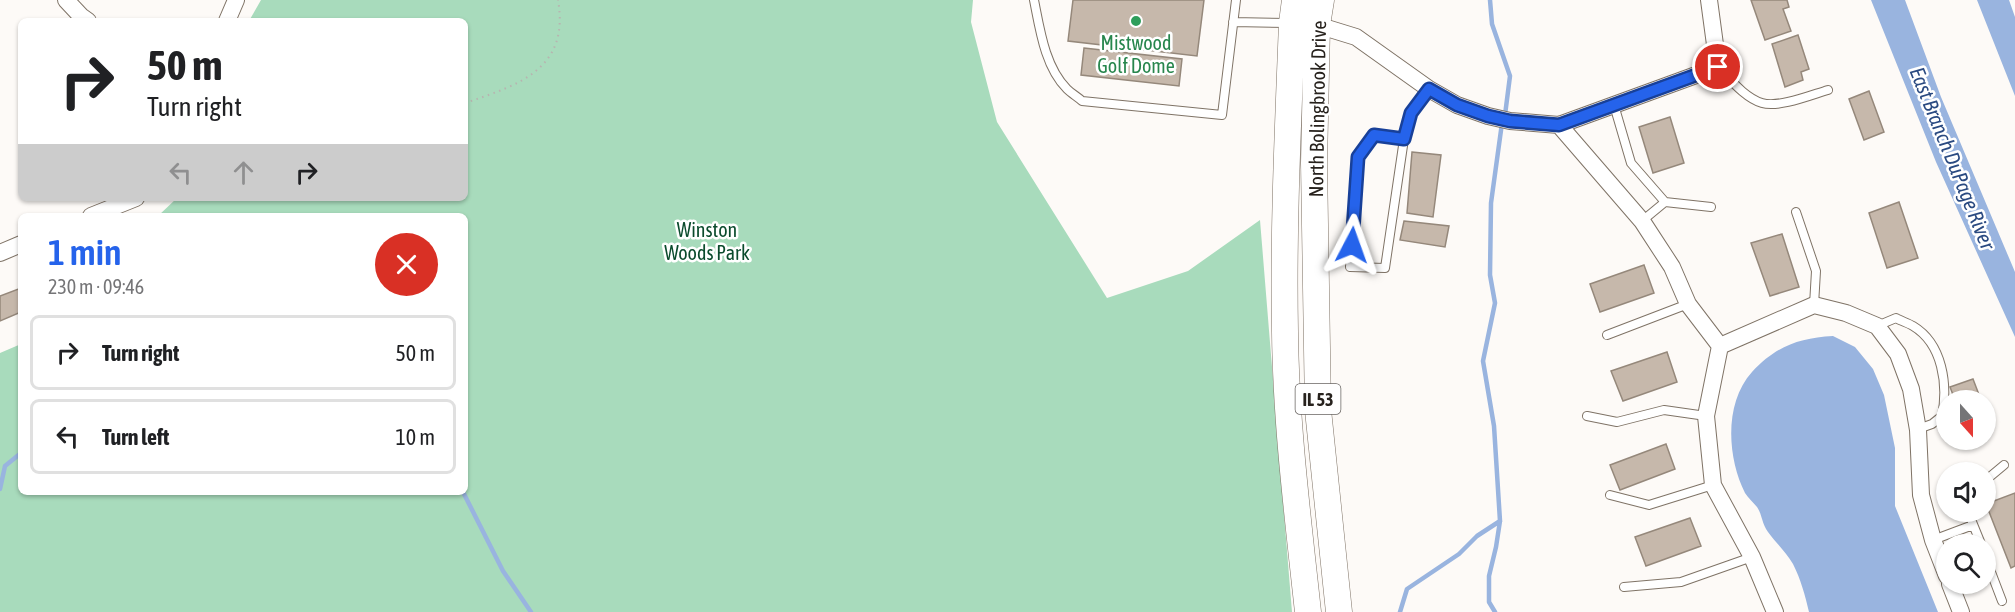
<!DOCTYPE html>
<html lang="en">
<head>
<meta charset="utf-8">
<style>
  body { margin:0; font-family:"Asap Condensed",sans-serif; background:#f2f2f2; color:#202124; height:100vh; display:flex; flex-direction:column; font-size:22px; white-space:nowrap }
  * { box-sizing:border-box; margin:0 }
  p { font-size:20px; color:#757577 }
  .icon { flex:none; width:33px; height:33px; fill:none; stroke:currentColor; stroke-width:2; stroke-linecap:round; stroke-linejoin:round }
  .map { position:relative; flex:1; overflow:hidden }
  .sheet { position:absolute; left:18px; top:213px; width:450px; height:282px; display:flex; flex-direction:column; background:#fff; border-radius:9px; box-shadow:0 2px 4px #0004 }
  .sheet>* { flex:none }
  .hud { position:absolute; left:18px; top:18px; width:450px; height:183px; border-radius:9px; box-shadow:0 2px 4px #0004; background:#fff; color:#202124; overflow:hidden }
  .needle { width:39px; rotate:159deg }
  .buttons { position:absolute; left:1936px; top:390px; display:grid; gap:12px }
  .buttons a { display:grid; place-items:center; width:60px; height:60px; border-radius:50%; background:#fff; box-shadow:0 2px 4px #0004; font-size:30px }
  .pin { position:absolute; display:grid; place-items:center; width:51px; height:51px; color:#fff; margin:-26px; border:3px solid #fff; border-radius:50%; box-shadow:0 2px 6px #0007 }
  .me { position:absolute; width:66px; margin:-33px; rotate:4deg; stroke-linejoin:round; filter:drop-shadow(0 0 4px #0008) }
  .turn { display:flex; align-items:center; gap:21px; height:126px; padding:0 30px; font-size:27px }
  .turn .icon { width:78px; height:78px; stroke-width:2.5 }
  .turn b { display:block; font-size:42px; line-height:51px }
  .lanes { display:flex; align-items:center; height:57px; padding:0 30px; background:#0003; justify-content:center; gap:30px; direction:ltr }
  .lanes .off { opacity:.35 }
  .round { display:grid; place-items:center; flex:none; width:63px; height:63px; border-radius:32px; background:#f2f2f2 }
  .summary { display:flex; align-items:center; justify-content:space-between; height:102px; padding:0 30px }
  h1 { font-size:36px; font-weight:600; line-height:45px; color:#2563eb }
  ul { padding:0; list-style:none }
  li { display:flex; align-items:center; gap:18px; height:75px; margin:0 12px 9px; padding:0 18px; border:3px solid #e0e0e0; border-radius:9px }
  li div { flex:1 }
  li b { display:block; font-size:22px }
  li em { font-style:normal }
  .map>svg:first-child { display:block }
  .green { fill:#a8dbbc }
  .water { fill:#99b4df }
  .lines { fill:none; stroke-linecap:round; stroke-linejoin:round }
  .stream { stroke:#99b4df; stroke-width:4.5 }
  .building { fill:#c6b8ab; stroke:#95887b; stroke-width:1.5 }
  .service-casing { stroke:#7f7366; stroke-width:10 }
  .minor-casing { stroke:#7f7366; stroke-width:18 }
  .primary-casing { stroke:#7f7366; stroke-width:27 }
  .path { stroke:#b7b4b0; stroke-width:2; stroke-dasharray:1.5 4.5; stroke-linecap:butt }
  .service { stroke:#fff; stroke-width:8 }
  .minor { stroke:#fff; stroke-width:16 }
  .primary { stroke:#fff; stroke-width:26 }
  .route-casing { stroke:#184099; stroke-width:15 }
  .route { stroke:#2563eb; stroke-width:10 }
  .leisure-dot { fill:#2e9e5b; stroke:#fff; stroke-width:2 }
  .labels { text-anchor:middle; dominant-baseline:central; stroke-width:5; stroke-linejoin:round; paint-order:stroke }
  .shield { fill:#fff; stroke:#686461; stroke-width:1.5 }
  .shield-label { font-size:18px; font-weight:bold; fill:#27221d }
  .leisure-label { font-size:20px; fill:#27864d; stroke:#fff }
  .street-label { font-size:20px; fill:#27221d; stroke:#fff }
  .park-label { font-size:20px; fill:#0b4b2d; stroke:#fff }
  .water-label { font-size:21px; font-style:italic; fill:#2a4a81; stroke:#fff }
</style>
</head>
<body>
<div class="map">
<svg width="2015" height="612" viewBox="0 0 2015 612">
  <rect width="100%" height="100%" fill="#fdfaf7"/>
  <!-- green -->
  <path class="green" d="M261,0H973L971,22L997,122L1107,298L1188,271L1260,220L1292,612H0V353L21,344V492H465V216H158L177,198H465V21H249Z"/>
  <!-- water -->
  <path class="water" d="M1871,0H1905L1941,97L2015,272V337L1936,162Z
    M1977,0H2009L2015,17V96Z
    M1833,336L1855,347L1873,369L1884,395L1895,448V506L1938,612H1809C1805,595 1801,580 1793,564C1786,552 1776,543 1768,532C1762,524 1762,514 1757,507C1753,502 1748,498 1745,493C1727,457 1724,403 1752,372C1776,346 1799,338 1833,336Z"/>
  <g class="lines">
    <!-- stream -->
    <path class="stream" d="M1490,0L1492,24L1510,76L1505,115
      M0,489L5,466L21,453
      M463,492L503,571L531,612
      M1400,612L1407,589L1459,554L1477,536L1500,521
      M1495,612L1489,602V576L1496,547L1500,521L1494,426L1483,361L1495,303L1490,275L1491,203L1502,123"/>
  </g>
  <!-- building -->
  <path class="building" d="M1073,0H1204L1197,56L1068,41Z
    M1751,0H1787L1789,7L1783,9L1791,31L1765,40Z
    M1798,35L1809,69L1801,72L1803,80L1785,87L1772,44Z
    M1084,48L1182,59L1179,86L1081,75Z
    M1869,91L1884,132L1864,140L1849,99Z
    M1670,117L1684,163L1653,173L1639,127Z
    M1412,152L1441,155L1433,217L1407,213Z
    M1899,202L1918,258L1887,268L1869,213Z
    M1404,221L1449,226L1445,247L1400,240Z
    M1782,234L1799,287L1770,296L1751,243Z
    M1644,265L1654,293L1600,312L1590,284Z
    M21,288V312L0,321V296Z
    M1667,352L1677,382L1623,401L1611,371Z
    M1973,379L1981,400H1955L1950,387Z
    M1666,444L1675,469L1620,490L1610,465Z
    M2015,493V566L2011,568L1986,504Z
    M1690,518L1701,546L1646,566L1635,537Z"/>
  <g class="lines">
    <!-- service casing -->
    <g class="service-casing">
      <path id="service" d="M1034,0C1040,30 1045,67 1067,89C1072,94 1078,97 1082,101L1222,115L1236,0
        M1233,22L1290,23
        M1718,67C1730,79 1745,98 1762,103C1779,108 1811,95 1828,90
        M1614,105L1631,163L1665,202L1642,221
        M1404,139L1374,135L1358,157L1350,267L1385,268L1404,139L1411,113L1429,89
        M1665,202L1711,207
        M1796,212L1816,271L1814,305
        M1877,326L1896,318C1901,321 1908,323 1913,326C1943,344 1948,385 1942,416L1932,424L1918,429
        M1607,335L1688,304
        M1587,416L1617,422L1664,410L1706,416
        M1986,480L2004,465
        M1610,495L1649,505L1713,485
        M1968,512L1981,544
        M1933,540L1973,525
        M1986,559L2002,601
        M1624,587L1681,582L1752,557"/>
    </g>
    <!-- minor casing -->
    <g class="minor-casing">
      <path id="minor" d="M66,0L81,16L88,21
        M227,21L236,0
        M1317,25L1356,37L1429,89L1457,105L1488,116L1510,121L1559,125L1718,67L1709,0
        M1559,125L1642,221L1672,267L1688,304L1720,346L1706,416L1713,485L1752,557L1775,612
        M91,216L136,198
        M0,253L21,244
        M1720,346L1814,305L1846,313L1877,326L1898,354L1911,389L1918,430L1921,495L1933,540L1947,576
        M1950,584L1961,612"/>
    </g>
    <!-- primary casing -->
    <g class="primary-casing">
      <path id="primary" d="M1295,0L1292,23C1288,126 1283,229 1285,332C1286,425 1298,519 1308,612
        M1321,0L1317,25L1314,163L1318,410L1339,612"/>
    </g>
    <!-- path -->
    <path class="path" d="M465,103C519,85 570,69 558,0"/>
    <!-- service -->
    <use href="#service" class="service"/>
    <!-- minor -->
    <use href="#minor" class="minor"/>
    <!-- primary -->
    <use href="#primary" class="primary"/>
  </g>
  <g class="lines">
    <!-- route casing -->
    <g class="route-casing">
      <path id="route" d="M1352,245L1358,157L1374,135L1404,139L1411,113L1429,89L1457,105L1488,116L1510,121L1559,125L1718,67"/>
    </g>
    <!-- route -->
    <use href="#route" class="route"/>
  </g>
  <!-- markers -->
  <circle class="leisure-dot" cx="1136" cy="21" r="6"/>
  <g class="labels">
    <!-- shield labels -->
    <rect class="shield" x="1295.5" y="384" width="45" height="30" rx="4.5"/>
    <g class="shield-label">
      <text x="1318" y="399">IL 53</text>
    </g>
    <!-- leisure labels -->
    <g class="leisure-label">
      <text x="1136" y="42">Mistwood<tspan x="1136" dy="23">Golf Dome</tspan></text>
    </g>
    <!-- street labels -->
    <g class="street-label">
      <text transform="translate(1317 109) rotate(-89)">North Bolingbrook Drive</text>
    </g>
    <!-- park labels -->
    <g class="park-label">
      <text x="707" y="229">Winston<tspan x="707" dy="23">Woods Park</tspan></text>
    </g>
    <!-- water labels -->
    <g class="water-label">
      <text transform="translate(1953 158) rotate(68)">East Branch DuPage River</text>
    </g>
  </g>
</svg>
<div class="buttons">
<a><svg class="needle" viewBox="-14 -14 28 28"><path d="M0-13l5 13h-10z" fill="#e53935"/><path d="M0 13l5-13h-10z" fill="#757577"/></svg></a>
<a><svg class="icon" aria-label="sound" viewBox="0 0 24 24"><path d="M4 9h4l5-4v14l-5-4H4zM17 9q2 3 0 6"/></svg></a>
<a><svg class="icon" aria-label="search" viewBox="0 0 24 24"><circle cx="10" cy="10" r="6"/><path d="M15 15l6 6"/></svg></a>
</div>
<div class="pin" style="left:1718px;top:67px;background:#d93025"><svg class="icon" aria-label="arrive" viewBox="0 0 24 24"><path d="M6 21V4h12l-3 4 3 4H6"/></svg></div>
<svg class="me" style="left:1352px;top:245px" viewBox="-20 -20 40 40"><path d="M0-17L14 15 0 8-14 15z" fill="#2563eb" stroke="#fff" stroke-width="4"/></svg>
<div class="hud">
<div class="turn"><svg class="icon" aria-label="right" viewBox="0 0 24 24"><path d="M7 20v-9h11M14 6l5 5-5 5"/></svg><div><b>50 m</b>Turn right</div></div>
<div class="lanes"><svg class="icon off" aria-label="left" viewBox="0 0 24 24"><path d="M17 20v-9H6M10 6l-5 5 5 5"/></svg><svg class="icon off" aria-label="ahead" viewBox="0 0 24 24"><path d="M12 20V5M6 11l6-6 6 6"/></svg><svg class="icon" aria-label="right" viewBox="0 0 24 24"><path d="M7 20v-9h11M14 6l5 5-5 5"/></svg></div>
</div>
<section class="sheet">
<div class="summary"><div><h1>1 min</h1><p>230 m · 09:46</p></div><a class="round" style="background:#d93025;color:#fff"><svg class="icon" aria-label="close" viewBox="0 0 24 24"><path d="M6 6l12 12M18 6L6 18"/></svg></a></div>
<ul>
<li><svg class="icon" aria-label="right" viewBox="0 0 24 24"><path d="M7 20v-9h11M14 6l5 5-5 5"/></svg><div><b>Turn right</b></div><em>50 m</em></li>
<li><svg class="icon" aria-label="left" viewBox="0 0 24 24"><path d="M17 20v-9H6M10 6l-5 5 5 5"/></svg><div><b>Turn left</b></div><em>10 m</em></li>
</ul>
</section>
</div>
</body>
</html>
